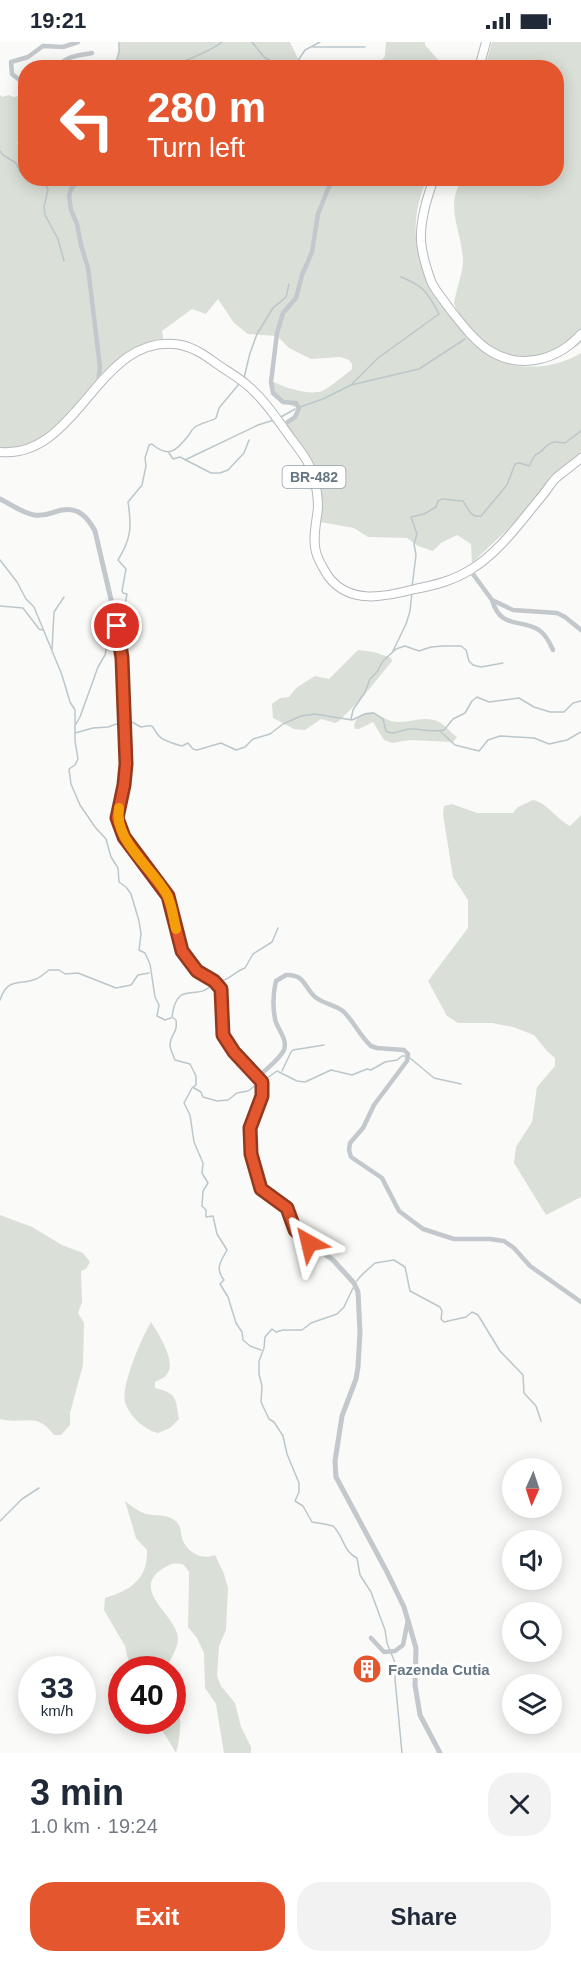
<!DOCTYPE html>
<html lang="en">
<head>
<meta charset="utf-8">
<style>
  body { margin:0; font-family:Arial,sans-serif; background:#f2f2f3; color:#1f2937; height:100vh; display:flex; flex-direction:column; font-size:22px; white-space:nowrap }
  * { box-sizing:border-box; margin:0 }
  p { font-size:20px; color:#747a83 }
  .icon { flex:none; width:33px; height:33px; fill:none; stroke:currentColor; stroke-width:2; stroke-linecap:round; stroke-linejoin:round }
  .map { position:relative; height:1711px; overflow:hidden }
  .panel { display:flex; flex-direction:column; background:#fff; flex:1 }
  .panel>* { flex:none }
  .hud { position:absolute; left:18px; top:18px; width:546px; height:126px; border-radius:24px; box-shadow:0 3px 15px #0003; background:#e4572e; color:#fff; overflow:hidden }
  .needle { width:39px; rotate:183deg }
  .tools { position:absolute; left:502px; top:1416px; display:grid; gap:12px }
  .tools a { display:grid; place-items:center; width:60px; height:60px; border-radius:50%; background:#fff; box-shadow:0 3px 15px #0003; font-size:30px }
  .speed { position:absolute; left:18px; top:1614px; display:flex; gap:12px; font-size:30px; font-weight:700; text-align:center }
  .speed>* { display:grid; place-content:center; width:78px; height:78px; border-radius:50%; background:#fff; box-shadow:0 3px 15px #0003; line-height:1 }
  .speed small { font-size:15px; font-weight:400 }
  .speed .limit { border:9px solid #d22; background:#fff; color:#111 }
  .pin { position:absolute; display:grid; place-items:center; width:51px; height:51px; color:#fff; margin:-26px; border:3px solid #fff; border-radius:50%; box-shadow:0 2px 6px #0007 }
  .me { position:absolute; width:66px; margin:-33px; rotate:323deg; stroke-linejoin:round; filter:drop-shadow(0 0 4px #0008) }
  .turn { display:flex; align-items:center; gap:21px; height:126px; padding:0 30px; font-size:27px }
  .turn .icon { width:78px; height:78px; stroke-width:2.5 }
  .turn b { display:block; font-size:42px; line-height:51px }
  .round { display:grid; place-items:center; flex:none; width:63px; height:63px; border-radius:24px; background:#f2f2f3 }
  .head { display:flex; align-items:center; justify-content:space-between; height:102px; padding:0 30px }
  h1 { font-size:36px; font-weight:800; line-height:45px }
  .button { display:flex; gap:12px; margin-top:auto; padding:12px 30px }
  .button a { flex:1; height:69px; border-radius:24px; background:#e4572e; color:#fff; font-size:24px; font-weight:800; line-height:69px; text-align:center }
  .button a+a { background:#f2f2f3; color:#1f2937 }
  .status { display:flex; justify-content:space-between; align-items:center; height:42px; padding:0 30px; background:#fff; direction:ltr }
  .status svg { height:16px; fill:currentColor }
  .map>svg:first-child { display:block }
  .green { fill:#dadfd7 }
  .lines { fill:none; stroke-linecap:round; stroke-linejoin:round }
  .stream { stroke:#bbc7cb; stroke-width:1.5 }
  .trunk-casing { stroke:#b4b9bd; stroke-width:10 }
  .minor { stroke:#c3c8cc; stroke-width:4.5 }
  .tertiary { stroke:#c3c8cc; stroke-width:5 }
  .trunk { stroke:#fff; stroke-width:8 }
  .route-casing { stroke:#94391e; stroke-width:15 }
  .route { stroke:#e4572e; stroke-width:10 }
  .slow { stroke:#f59e0b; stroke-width:10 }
  .labels { text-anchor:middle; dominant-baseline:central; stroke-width:6; stroke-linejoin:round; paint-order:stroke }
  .shield { fill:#fff; stroke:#939fa8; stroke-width:1.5 }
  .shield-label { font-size:14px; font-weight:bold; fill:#657683 }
  .poi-label { font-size:15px; font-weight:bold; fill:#657683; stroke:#fff; text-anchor:start }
</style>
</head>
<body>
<div class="status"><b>19:21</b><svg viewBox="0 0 49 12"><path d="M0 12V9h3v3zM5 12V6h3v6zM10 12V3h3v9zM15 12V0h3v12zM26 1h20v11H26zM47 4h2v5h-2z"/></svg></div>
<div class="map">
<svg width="581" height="1711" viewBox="0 0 581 1711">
  <rect width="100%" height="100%" fill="#fafaf8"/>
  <!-- green -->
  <path class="green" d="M119,0H290L302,25H114L119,6Z
    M386,0H425V3L441,21L443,25H376L385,14Z
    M492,0H581V301C554,323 509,321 481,299C470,290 461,275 454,262C456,248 462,234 463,220C463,191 443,163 463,137L556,136V26L485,25Z
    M0,53L2,55L9,53L13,55L25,53V81L17,102L25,109L26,136L427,137C418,157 413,181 417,204C421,225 434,244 445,261C453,274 461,289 471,300C500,329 546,332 581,311V415L548,442L510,485L472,521L471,502L457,493L441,501L433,509L418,504L407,496L368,495L354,486L320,480L311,419L286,383L296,376L298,366C275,357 279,364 272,339C282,345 310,354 322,349C326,348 348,331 352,327V322L349,318L340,315L311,317L289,306L277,294L248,292L234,281L218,257L206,272L192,267L162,289L164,300L144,302L126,312L106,331L76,369L33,405L6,407L0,406Z
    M358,608L374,610L391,616L392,619L362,656L339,679L335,681L321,677L305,688L294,687L273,676L272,662L280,656L289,655L296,646L315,634L329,637Z
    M370,670C378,671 384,677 391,679C407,683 424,672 439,680C445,683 451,691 457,695L453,700L410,698L392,701L384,698L373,680L359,687H355L354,683C357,675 361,671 370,670Z
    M533,758C549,762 556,777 570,784L581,773V1155L546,1173L514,1121L516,1105L532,1080L537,1045L555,1024V1016L547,1009L534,993L513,985L492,981H458L447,974L428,939L468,886V858L453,835L443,772L444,764L452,762L477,771H513L518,765Z
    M0,1173L32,1185L62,1203L83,1211L90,1220L86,1227L81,1229L82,1260L78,1271L84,1281L83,1323L70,1371V1383L61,1393H54C50,1388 45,1382 39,1380C29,1376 14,1381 0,1377Z
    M151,1280C158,1291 177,1320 167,1332C165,1336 158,1338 155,1340V1346C177,1352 175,1354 179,1377L170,1386L158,1391C145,1388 129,1374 125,1360C121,1343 142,1295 151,1280Z
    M125,1459C131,1464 138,1469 146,1472C155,1474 166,1472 174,1478C182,1483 180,1491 183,1499C189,1512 203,1518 215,1513L224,1532L228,1546L226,1588L219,1604L217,1634L221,1644L235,1661L241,1685L251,1705V1711H224L216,1662L205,1646L204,1611L197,1596L188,1585L189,1538V1530L184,1523C175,1520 170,1522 162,1527C132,1547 171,1570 177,1591C181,1605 170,1615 167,1627L130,1626L125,1604L104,1568L105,1556C131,1548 148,1537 147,1508L136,1496Z
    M173,1648C182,1670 182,1688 176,1711L166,1694L154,1679L172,1678Z"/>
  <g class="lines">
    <!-- stream -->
    <path class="stream" d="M252,0L264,15L284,26
      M313,5H365
      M114,26L119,11V0
      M161,26C175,24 211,9 222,0
      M293,26L305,8L320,0
      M0,109L3,113L16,121L20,130H26
      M41,136L48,147L44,165L45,173L58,197L64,219
      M244,336L250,311L257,292L273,266L286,255L289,242
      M351,343L378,316L439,272C428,251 424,244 401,235
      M300,365L323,357L351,343L419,327L465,297
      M281,375L295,367
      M169,411L173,417L180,415L211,431H220L228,428L244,411L249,398
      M185,418L258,383L274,378
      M0,518L17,540L26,557L34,565L62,633L70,660L75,668V699L78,717L75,723L69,727L71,742L80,763L95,785L106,797L111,815L118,826L119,840L126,845L131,852L139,879L141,892L139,908L145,911L150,922L155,955L159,963L157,974L165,978L171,976
      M412,545L416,513L414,502L417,492L411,475L424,472L436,465L438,459L442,457L463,459C468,466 470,476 481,474L507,443L515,422L520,421L529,424L535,413C543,411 546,400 555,400C559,400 562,401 565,401L581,389
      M0,564L23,566L39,587L42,588
      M118,581L123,574L127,552L123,551L122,549L126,527L118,518C131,497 132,485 128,460L142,443L146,424L145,416L149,403L152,402C169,417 177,408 188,394C190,392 191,388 194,386C199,381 210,380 216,376L219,366L239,342
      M52,608L54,570L64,555
      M393,609L406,582L410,569L412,550
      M351,677L353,668L365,650L370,637L377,630L383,619L396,607L405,604L419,609L431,605L443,604H461L466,608L469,619L473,623L481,625L503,621
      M76,682L80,675L98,625L105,613L109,593L116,585
      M441,690L455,703L479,709L488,698L500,694L534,696L549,702L567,698L581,690
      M75,691L93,686L108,685L128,678L141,685C157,682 150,684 159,694C163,699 175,702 182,704L188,701L193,707L197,708L221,701L236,708L245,705L253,697L270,692L283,682L301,674L315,672L352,678L365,672L374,671L383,677L386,689C394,694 400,688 409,687C421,686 431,691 444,688L453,677L465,671L472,659L477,655L489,660L519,656L534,665L550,670H564L573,661L581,659
      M218,940C230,938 234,930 245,926L253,912L272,900L278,886
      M213,941C198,962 177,935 172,975L176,978C178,992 170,992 170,1003C170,1007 173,1013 175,1018L190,1022L196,1034V1043L192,1046L184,1061L190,1073L194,1100L203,1121L202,1131L208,1141L203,1149L202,1164L206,1168V1175L213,1174L217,1192L227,1208C222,1218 214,1226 224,1238L220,1242L228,1255L236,1281L242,1290L243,1298L250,1304L261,1308
      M0,958C8,935 18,944 36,937C41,935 45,931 49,928H59L65,932L78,931L116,946L131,943L138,933L149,931
      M410,1016L434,1036L461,1042
      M282,1029L291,1010L293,1008L324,1003
      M263,1039L277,1029L297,1039L305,1040L331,1028L352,1033L367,1027L371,1028L385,1020L397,1018L402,1014H405
      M194,1046L201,1050L203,1055L217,1059L228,1058L237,1051L248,1049L259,1041
      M357,1239C360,1233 370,1226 375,1221L394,1218L405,1225L410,1249L440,1265L442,1269L441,1277L444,1280L466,1275L472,1270L478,1273L500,1309L523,1333L524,1351L536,1364L541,1379
      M353,1246L344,1265L337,1272L311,1281L302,1288H283L276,1290L272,1287L265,1295L264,1306L259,1319V1332L262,1344L261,1360L269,1377L274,1380L283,1394L287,1412L299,1441V1450L295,1459L303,1464L312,1480C319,1481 325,1482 333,1484C344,1494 343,1510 357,1516L360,1533L371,1550L385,1588L387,1601L396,1623L395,1637L402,1711
      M0,1479L22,1457L39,1446"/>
    <!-- trunk casing -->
    <g class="trunk-casing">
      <path id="trunk" d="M479,26L486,0
        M434,136C427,156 420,178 421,199C422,211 427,228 431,239C435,249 444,258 449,266C461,281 474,299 490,309C521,328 558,318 581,292
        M0,410C79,418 99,287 181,303C195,306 206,314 217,322C227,329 238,335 247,343C264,357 277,377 290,395C299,407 309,419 313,433C316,443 318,454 318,465C317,479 312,495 316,510C318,518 323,526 328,534C349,563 385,555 415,547C435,543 452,539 470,528C500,510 520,480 542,454C547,448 551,441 556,436C564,429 573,423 581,416"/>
    </g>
    <!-- minor -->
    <path class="minor" d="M58,26C65,13 79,14 92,11
      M26,43L12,32L11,20L28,15L43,4L63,5L78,0
      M81,136L71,147L69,154L71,168L77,182L81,203L88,226L100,325L98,342
      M282,384L295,375L299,366L296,361L283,360L273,351L271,340L277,291L283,271L296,256L302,233L312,210L318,172L328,147L334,136
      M470,528L492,558L513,568L557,571L565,575L581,588
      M492,558C501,588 520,576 539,588C546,593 550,601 553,608
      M258,1035C266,1027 279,1018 284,1008C288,997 277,987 275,977C273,966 273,951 276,939L286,933C304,932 304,944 314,954C322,962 335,962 344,970C354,980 360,994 371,1004L377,1006L404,1008L408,1012L407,1019L374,1063L363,1086L350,1101L349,1108L351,1115L382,1136L399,1169L423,1187L454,1197H490L504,1199L514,1206L530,1224L581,1260
      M371,1596L384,1610L395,1609L403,1603L408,1578"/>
    <!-- tertiary -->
    <path class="tertiary" d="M0,457C10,462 23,471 34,473C46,475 51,470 62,468C79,465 88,476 95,489L120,596L122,616L126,722L117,776L124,795L168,853L182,909L197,929L214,939L221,947L223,993L234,1010L262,1040V1054L250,1086L251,1112L261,1147L287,1165L295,1188L301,1195L333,1218L354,1241L358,1250L360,1290L358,1325L356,1337L342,1374L335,1419L336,1435L387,1530L404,1565L416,1606L415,1643L420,1673L440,1711"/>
    <!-- trunk -->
    <use href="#trunk" class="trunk"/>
  </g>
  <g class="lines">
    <!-- route casing -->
    <g class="route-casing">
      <path id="route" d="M117,584L122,616L126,722L124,743L117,776L124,795L168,854L182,909L197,929L214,939L221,947L223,993L234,1010L262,1040V1054L250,1086L251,1112L261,1147L287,1166L295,1188L309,1201"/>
    </g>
    <!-- route -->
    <use href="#route" class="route"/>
    <!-- slow -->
    <path class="slow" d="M119,766C113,797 151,825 166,851C172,861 173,875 176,887"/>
  </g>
  <!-- icons -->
  <defs>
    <g id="building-disc" transform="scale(1.5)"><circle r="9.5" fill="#e4572e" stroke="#fff"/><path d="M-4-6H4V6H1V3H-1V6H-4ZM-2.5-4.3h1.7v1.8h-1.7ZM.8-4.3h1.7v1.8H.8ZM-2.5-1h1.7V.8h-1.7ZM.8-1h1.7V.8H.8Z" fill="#fff"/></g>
  </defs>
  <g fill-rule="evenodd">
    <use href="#building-disc" x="367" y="1627"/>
  </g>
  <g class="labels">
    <!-- shield labels -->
    <rect class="shield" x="282.5" y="424" width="63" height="22" rx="4.5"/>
    <g class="shield-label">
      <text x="314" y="435">BR-482</text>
    </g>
    <!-- poi labels -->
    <g class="poi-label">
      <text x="388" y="1627">Fazenda Cutia</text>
    </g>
  </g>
</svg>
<div class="tools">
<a><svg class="needle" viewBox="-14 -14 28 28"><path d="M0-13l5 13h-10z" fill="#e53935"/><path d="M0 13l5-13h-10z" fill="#747a83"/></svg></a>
<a><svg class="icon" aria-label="sound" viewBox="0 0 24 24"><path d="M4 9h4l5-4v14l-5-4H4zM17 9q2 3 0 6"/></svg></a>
<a><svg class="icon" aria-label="search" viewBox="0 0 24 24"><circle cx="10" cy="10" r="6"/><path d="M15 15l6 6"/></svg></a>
<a><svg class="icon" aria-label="layers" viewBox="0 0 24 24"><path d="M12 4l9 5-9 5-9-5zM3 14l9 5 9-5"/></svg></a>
</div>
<div class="speed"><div>33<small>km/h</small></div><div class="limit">40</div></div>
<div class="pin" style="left:117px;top:584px;background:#d93025"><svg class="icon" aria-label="arrive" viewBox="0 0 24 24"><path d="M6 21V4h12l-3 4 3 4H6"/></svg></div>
<svg class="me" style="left:309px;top:1201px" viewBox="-20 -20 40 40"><path d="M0-17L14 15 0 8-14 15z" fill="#e4572e" stroke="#fff" stroke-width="4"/></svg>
<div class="hud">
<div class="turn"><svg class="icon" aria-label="left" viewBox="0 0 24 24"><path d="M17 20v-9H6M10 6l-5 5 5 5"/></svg><div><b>280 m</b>Turn left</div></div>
</div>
</div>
<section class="panel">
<div class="head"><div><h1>3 min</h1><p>1.0 km · 19:24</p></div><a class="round"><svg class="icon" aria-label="close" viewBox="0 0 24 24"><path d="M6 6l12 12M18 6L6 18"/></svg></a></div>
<div class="button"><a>Exit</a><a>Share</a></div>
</section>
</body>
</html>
